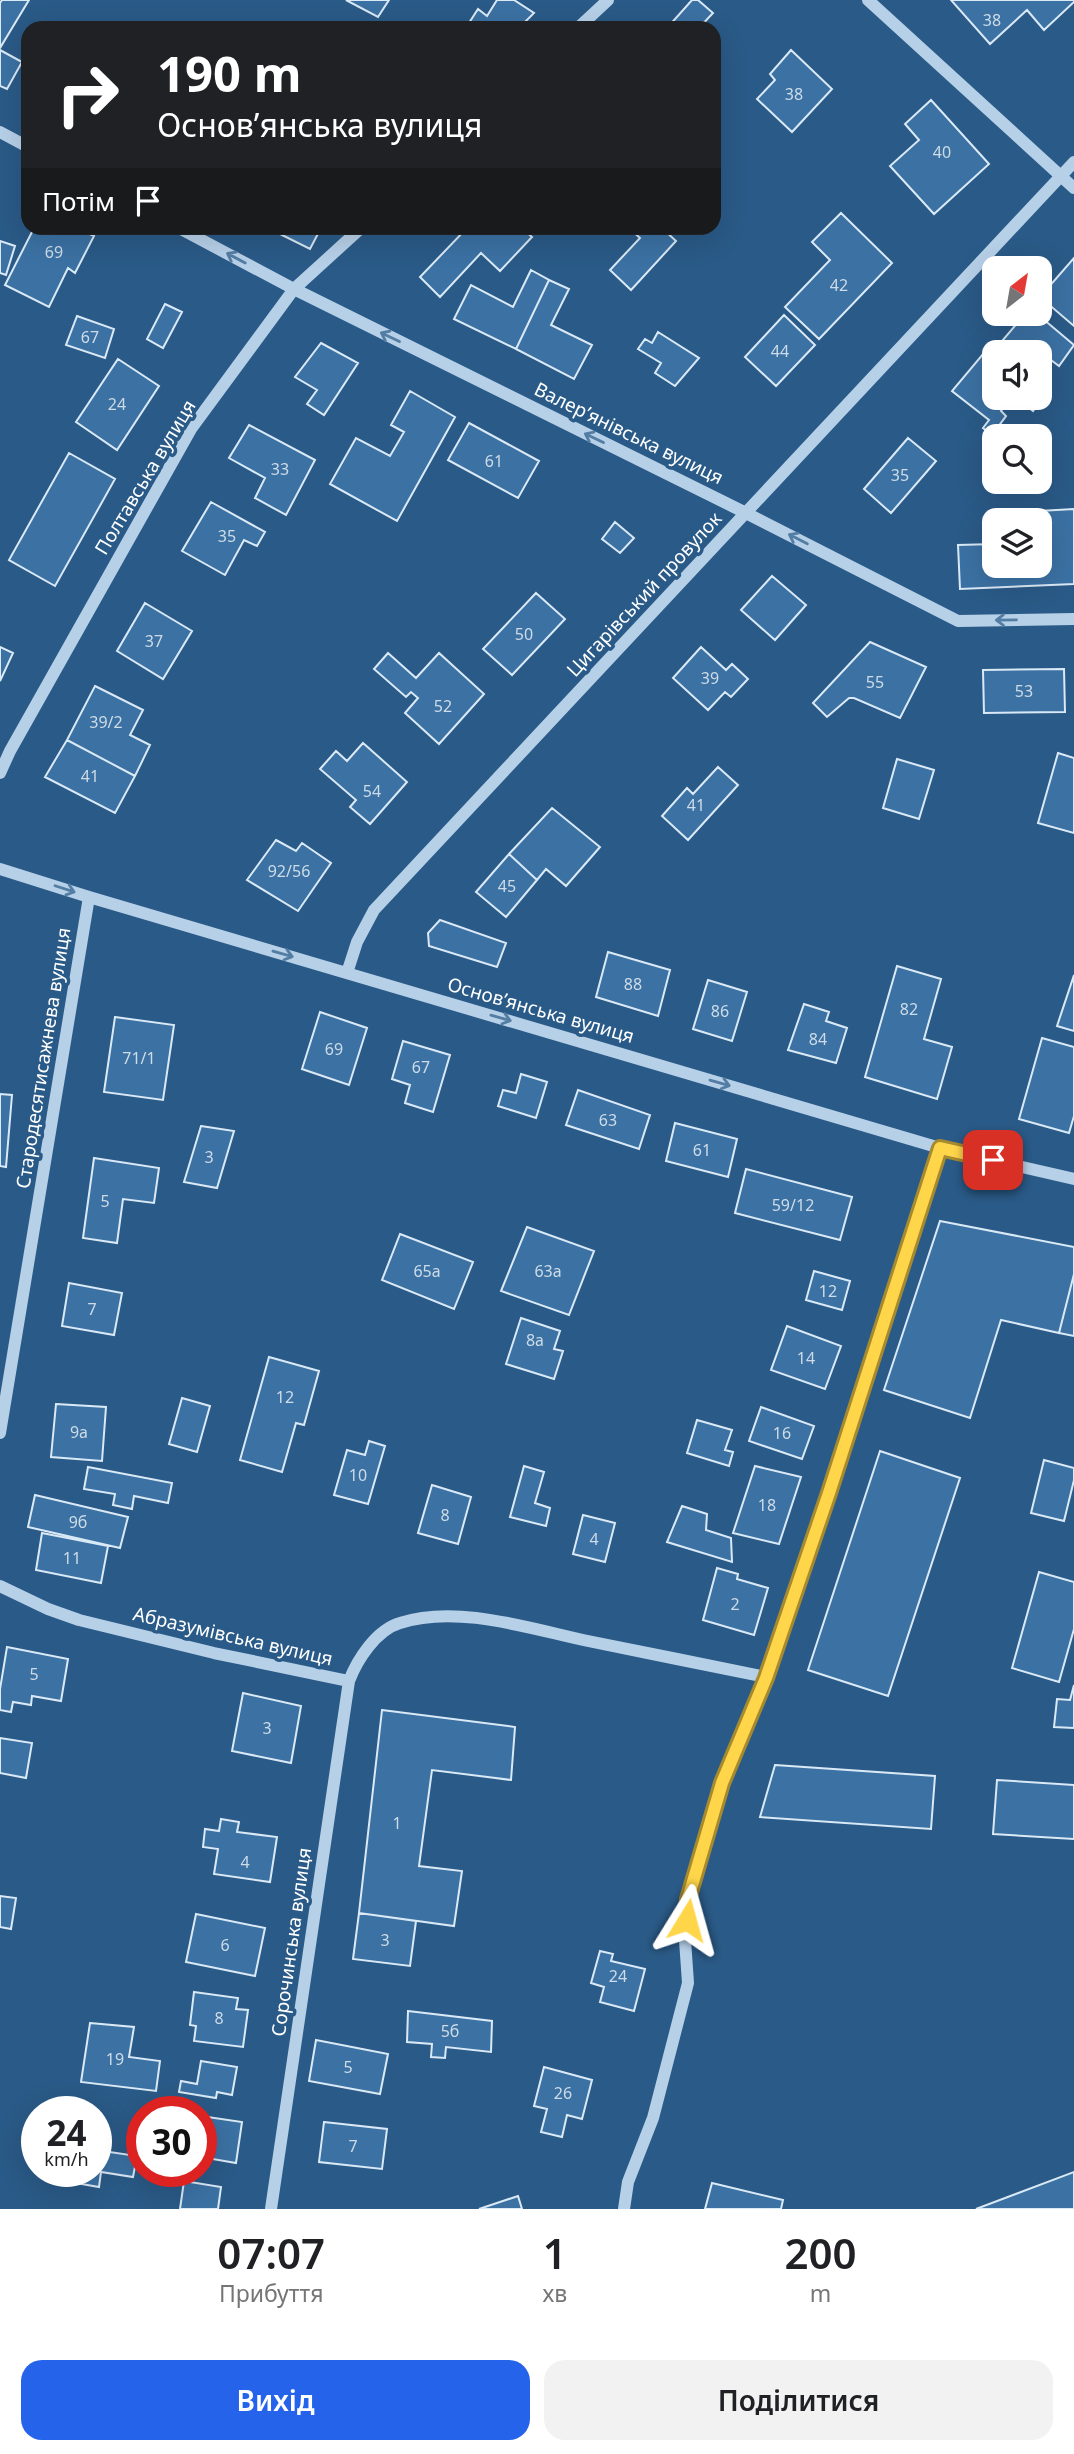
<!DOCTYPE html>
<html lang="uk">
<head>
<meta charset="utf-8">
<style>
  body { margin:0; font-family:"Noto Sans",sans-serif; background:#f2f2f2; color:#202124; height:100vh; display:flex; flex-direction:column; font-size:26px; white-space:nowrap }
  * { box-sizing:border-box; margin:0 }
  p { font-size:23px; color:#757577 }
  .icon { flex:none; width:38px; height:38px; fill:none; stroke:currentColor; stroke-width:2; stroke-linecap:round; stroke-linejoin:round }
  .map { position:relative; height:2209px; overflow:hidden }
  .side { display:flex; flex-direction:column; background:#fff; flex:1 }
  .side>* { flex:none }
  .banner { position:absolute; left:21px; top:21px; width:700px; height:214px; border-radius:21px; box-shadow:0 7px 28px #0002; background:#202124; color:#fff; overflow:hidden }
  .needle { width:46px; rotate:31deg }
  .tools { position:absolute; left:982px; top:256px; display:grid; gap:14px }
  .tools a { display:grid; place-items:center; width:70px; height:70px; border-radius:14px; background:#fff; box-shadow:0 7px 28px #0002; font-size:35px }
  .speed { position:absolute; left:21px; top:2096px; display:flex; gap:14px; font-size:35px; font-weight:700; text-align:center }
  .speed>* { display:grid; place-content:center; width:91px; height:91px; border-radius:50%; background:#fff; box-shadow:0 7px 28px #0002; line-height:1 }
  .speed small { font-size:18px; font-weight:400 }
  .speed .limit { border:10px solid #d22; background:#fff; color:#111 }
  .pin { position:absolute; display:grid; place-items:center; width:60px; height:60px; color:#fff; margin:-30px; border-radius:14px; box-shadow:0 4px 10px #0006 }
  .me { position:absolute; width:77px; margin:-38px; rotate:8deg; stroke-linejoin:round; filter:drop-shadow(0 0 5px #0008) }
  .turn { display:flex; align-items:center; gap:24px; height:147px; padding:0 21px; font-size:32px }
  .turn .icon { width:91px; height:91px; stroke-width:2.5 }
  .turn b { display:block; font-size:49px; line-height:60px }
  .then { display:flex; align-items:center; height:66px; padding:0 21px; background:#0003; gap:14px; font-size:26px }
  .eta { display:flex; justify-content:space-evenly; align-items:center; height:119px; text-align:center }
  .eta b { font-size:42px; font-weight:600; line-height:49px }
  .button { display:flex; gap:14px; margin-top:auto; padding:14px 21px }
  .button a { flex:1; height:80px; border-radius:21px; background:#2563eb; color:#fff; font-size:28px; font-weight:600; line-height:80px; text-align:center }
  .button a+a { background:#f2f2f2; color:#202124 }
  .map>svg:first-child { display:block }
  .building { fill:#3b71a3; stroke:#dae9f6; stroke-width:2 }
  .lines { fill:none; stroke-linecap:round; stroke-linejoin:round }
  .minor { stroke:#b6d0e8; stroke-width:12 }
  .oneway { stroke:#547da4 }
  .route-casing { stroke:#a68a30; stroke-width:18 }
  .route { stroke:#ffd54a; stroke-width:12 }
  .labels { text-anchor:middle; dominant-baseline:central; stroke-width:7; stroke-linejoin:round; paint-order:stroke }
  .number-label { font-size:16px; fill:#cedce8 }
  .street-label { font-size:19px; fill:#fff; stroke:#2a5a87 }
</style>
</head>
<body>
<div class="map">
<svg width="1074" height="2209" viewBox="0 0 1074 2209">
  <rect width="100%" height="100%" fill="#2a5a87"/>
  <!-- building -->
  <path class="building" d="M2,0H29L0,48V3Z
    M346,0H389L378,17Z
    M497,0H514L534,13L519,28H477L469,23L478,9L487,16Z
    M692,0H698L713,13L699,28H667Z
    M951,0H1074V2L1044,30L1027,10L990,44Z
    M0,50L22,62L7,89L0,86Z
    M791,50L832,89L792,132L757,99L775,80L770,74Z
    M931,100L989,164L934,214L890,166L919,140L905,124Z
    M841,213L892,263L819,339L785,307L830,260L812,242Z
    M34,228H77L94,236L75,273L68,268L49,307L5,285Z
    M268,228H321L310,249Z
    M467,228H522L532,237L500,271L481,253L440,297L420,277Z
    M629,228H662L676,241L631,290L610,270L640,238Z
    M0,241L15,246L6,275L0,273Z
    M1074,258V326L1040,297Z
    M531,270L549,280L516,349L454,319L471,285L513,307Z
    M549,280L569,289L551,325L592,345L574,379L516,349Z
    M165,304L182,312L163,348L147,339Z
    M1026,313H1036L1074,345L1059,366L1051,360L1046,366L1040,360V352H1016L1002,341Z
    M784,315L815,345L776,386L745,357Z
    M77,316L114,329L105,358L66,345Z
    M658,332L699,358L675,386L655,373L661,363L638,349L645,339L652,343Z
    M321,343L358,363L324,415L307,404L317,390L295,377Z
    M983,354L994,362V397H1012L1001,411L1006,416L992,435L983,428L989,420L952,391Z
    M118,359L159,386L117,450L76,422Z
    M410,391L455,417L397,521L330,484L356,438L390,456L404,432L391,425Z
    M1016,397H1031L1039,403L1033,411Z
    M469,423L539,461L518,498L448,460Z
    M249,425L315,460L286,515L255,498L265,478L229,458Z
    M908,438L936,461L891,513L864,489Z
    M69,453L115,479L55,586L9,560Z
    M211,502L265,532L257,546L244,540L225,575L182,551Z
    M1074,509V584L960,589L958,545L994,544V565H1040L1039,511Z
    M615,522L634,538L620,553L602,539Z
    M772,576L806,605L775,640L741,610Z
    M536,593L565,619L512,675L483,649Z
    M145,603L192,631L163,679L117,651Z
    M870,642L926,667L900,718L854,698H849L827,717L813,703Z
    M0,647L13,653L0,681Z
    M701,647L726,670L732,664L748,679L731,697L725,692L708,710L673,678Z
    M388,653L416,678L439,653L484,694L439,744L405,713L418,698L411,692L406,697L374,669Z
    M1064,669L1065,712L984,713L983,670Z
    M95,686L143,710L130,735L150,745L135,776L67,740Z
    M67,740L135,776L115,813L45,777Z
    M363,743L407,782L370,824L350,807L356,800L320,769L336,751L347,761Z
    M1058,753L1074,758V833L1038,823Z
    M897,759L934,770L919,819L883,808Z
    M718,767L738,785L688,840L662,816L687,788L693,794Z
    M552,808L600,847L566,886L546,869L537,880L509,854Z
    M276,840L296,851L302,843L331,863L298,911L247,880Z
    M509,854L537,880L506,917L476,892Z
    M440,920L506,943L497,967L429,946L428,933Z
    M608,952L670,970L658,1016L596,997Z
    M897,966L941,979L924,1039L952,1047L937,1099L865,1077Z
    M1074,975V1031L1057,1026Z
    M708,980L747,992L732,1041L693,1029Z
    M804,1004L829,1012L826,1021L847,1028L836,1063L788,1050Z
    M320,1012L367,1028L349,1085L302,1069Z
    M115,1017L174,1025L163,1100L104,1092Z
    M1042,1038L1074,1047V1116L1069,1133L1019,1119Z
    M403,1041L450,1055L433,1112L405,1103L410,1085L392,1079Z
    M521,1074L547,1082L536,1118L498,1106L503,1090L516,1093Z
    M578,1090L650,1115L639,1149L566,1125Z
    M0,1094L12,1095L6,1167L0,1166Z
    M675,1123L737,1139L728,1177L666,1161Z
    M201,1126L234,1131L217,1188L184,1182Z
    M94,1158L159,1168L154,1203L123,1199L117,1243L83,1238Z
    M746,1169L852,1197L840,1240L735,1213Z
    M940,1221L1074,1247V1274L1059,1333L1001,1320L970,1418L884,1390Z
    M527,1227L594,1251L569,1315L501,1291Z
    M400,1234L473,1262L454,1309L382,1280Z
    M814,1271L850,1281L842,1310L806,1300Z
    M1074,1274V1336L1059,1333Z
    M69,1283L122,1293L114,1335L62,1326Z
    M521,1318L560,1331L554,1349L563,1351L554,1379L506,1364Z
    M787,1326L841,1346L825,1389L771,1370Z
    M269,1357L319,1371L304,1425L296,1423L282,1472L240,1460Z
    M182,1398L210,1406L197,1452L169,1444Z
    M56,1404L106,1407L102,1461L51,1457Z
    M761,1407L814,1426L802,1459L749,1441Z
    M697,1420L732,1430L725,1450L733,1452L729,1466L687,1453Z
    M369,1441L385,1446L368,1504L334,1495L347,1450L365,1455Z
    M880,1451L960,1478L888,1696L808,1670Z
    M1044,1460L1074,1468V1480L1064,1521L1031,1513Z
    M524,1466L544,1472L535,1503L550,1508L546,1526L510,1517Z
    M755,1466L801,1477L779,1544L733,1533Z
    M88,1467L172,1483L168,1503L134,1496L132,1509L113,1505L115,1494L84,1489Z
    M432,1485L471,1497L458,1544L418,1533Z
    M35,1495L128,1517L120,1548L28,1527Z
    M682,1506L707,1514L706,1530L731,1538L732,1562L667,1542Z
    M583,1515L615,1523L605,1562L573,1554Z
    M42,1533L108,1546L101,1583L36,1570Z
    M717,1568L738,1574L737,1579L768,1588L754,1635L703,1620Z
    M1039,1572L1074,1582V1629L1059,1682L1012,1668Z
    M7,1647L68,1659L61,1701L32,1696L31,1705L13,1702L11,1712L0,1710V1689Z
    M1074,1685V1728L1054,1727L1057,1699L1070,1700Z
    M243,1693L301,1706L291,1763L232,1751Z
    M382,1710L515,1727L511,1780L432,1770L419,1866L462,1871L454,1926L359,1913Z
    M0,1738L32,1743L26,1778L0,1773Z
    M775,1765L935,1776L931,1829L760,1817Z
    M997,1780L1074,1785V1839L993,1834Z
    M221,1819L239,1822L237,1832L277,1837L270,1882L214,1874L218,1849L203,1847L205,1829L219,1831Z
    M0,1896L16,1898L11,1929L0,1927Z
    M359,1913L416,1921L410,1966L353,1959Z
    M196,1914L265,1928L255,1976L186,1962Z
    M600,1951L613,1954L611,1961L645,1969L634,2011L600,2002L604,1987L591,1983Z
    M194,1992L238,1998L236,2009L248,2010L243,2047L194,2041L196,2026L190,2025Z
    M408,2011L492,2021L491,2052L446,2047L445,2058L431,2057L432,2044L407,2042Z
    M90,2023L134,2027L129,2057L160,2061L156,2091L81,2082Z
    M316,2040L388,2054L380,2094L309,2081Z
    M201,2061L237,2067L232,2095L217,2092L216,2098L179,2092L181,2081L197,2084Z
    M544,2067L592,2080L582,2119L567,2115L562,2137L541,2132L547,2109L534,2106Z
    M201,2116L242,2122L236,2163L201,2157Z
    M324,2122L387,2129L382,2169L319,2162Z
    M96,2150L137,2156L133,2177L101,2172L99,2187L47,2178L48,2172H96Z
    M1074,2172V2209H976Z
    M184,2181L221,2187L218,2209H180Z
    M712,2183L783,2200L781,2209H705Z
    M518,2196L522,2209H479Z"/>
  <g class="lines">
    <!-- minor -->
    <path class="minor" d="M868,0L1074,188
      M578,28L608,0
      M0,132L28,147
      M179,228L294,289L746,513L958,621L1074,619
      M0,773L10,751L191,429L294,289L361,228
      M0,869L89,897L940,1148L1074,1179
      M347,973L357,942L374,910L1074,162
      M0,1433L89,897
      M0,1586L48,1609L79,1620L214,1653L349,1681C357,1660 376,1630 400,1623C457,1604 531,1629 588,1641C647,1653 707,1665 766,1677
      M271,2209L349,1681
      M624,2209L628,2182L653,2118L688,1983L685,1940L688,1899L722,1783L766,1677L856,1413L940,1148"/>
  </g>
  <!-- one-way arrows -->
  <defs><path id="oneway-shaft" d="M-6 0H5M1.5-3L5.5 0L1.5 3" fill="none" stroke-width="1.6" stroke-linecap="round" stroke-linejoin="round" transform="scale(1.75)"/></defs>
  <g class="oneway">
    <use href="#oneway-shaft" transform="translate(236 258) rotate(-152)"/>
    <use href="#oneway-shaft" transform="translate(390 337) rotate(-154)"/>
    <use href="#oneway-shaft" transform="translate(594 438) rotate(-154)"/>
    <use href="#oneway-shaft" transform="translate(798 539) rotate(-153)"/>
    <use href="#oneway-shaft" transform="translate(1006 620) rotate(179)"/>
    <use href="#oneway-shaft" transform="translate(65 889) rotate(18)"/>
    <use href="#oneway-shaft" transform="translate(283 954) rotate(16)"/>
    <use href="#oneway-shaft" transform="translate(501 1018) rotate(16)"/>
    <use href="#oneway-shaft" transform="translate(720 1083) rotate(16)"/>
  </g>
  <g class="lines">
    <!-- route casing -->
    <g class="route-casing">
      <path id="route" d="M687,1920L688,1899L722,1783L766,1678L829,1493L940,1148L993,1160"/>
    </g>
    <!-- route -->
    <use href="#route" class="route"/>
  </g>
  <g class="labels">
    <!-- number labels -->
    <g class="number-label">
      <text x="992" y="20">38</text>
      <text x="794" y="94">38</text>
      <text x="942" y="152">40</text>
      <text x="54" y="252">69</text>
      <text x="839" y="285">42</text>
      <text x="90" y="337">67</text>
      <text x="780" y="351">44</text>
      <text x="117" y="404">24</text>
      <text x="494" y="461">61</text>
      <text x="280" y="469">33</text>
      <text x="900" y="475">35</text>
      <text x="227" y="536">35</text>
      <text x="524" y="634">50</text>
      <text x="154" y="641">37</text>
      <text x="710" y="678">39</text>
      <text x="875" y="682">55</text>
      <text x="1024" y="691">53</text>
      <text x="443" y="706">52</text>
      <text x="106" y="722">39/2</text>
      <text x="90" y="776">41</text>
      <text x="372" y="791">54</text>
      <text x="696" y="805">41</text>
      <text x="289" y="871">92/56</text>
      <text x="507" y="886">45</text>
      <text x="633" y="984">88</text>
      <text x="909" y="1009">82</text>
      <text x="720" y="1011">86</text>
      <text x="818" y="1039">84</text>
      <text x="334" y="1049">69</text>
      <text x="139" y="1058">71/1</text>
      <text x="421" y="1067">67</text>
      <text x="608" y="1120">63</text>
      <text x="702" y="1150">61</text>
      <text x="209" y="1157">3</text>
      <text x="105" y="1201">5</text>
      <text x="793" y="1205">59/12</text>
      <text x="427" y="1271">65а</text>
      <text x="548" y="1271">63а</text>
      <text x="828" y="1291">12</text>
      <text x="92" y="1309">7</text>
      <text x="535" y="1340">8а</text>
      <text x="806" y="1358">14</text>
      <text x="285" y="1397">12</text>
      <text x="79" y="1432">9а</text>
      <text x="782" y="1433">16</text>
      <text x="358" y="1475">10</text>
      <text x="767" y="1505">18</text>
      <text x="445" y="1515">8</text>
      <text x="78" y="1522">9б</text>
      <text x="594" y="1539">4</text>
      <text x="72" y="1558">11</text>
      <text x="735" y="1604">2</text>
      <text x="34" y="1674">5</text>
      <text x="267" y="1728">3</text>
      <text x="397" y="1823">1</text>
      <text x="245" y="1862">4</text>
      <text x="385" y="1940">3</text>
      <text x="225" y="1945">6</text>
      <text x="618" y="1976">24</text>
      <text x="219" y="2018">8</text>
      <text x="450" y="2031">5б</text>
      <text x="115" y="2059">19</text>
      <text x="348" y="2067">5</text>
      <text x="563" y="2093">26</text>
      <text x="353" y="2146">7</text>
    </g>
    <!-- street labels -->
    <g class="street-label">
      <text transform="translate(629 433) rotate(26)">Валер’янівська вулиця</text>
      <text transform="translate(145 477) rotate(-59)">Полтавська вулиця</text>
      <text transform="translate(644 594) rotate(-47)">Цигарівський провулок</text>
      <text transform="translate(541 1010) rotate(16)">Основ’янська вулиця</text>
      <text transform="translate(43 1058) rotate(-81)">Стародесятисажнева вулиця</text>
      <text transform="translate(233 1636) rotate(13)">Абразумівська вулиця</text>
      <text transform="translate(291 1942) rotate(-82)">Сорочинська вулиця</text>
    </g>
  </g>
</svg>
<div class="tools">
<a><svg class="needle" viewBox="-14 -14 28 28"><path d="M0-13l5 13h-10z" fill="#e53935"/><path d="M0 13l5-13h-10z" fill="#757577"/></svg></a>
<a><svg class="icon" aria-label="sound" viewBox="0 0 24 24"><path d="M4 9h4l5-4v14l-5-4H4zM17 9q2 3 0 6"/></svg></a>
<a><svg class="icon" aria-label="search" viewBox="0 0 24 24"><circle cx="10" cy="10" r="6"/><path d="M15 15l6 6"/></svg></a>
<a><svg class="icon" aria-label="layers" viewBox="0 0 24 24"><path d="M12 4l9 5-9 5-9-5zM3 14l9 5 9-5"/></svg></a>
</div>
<div class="speed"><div>24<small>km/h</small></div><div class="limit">30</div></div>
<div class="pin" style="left:993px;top:1160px;background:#d93025"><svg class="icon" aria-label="arrive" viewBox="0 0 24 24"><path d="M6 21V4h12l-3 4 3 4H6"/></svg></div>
<svg class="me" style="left:687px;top:1920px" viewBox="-20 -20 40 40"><path d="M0-17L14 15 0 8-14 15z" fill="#ffd54a" stroke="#fff" stroke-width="4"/></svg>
<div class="banner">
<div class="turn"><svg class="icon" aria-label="right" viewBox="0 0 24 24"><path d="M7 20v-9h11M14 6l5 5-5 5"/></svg><div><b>190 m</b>Основ’янська вулиця</div></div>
<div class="then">Потім<svg class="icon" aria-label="arrive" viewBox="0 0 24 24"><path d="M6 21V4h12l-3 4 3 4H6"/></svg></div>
</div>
</div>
<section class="side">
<div class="eta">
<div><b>07:07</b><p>Прибуття</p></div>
<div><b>1</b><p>хв</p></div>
<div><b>200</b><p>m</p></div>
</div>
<div class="button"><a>Вихід</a><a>Поділитися</a></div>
</section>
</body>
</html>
